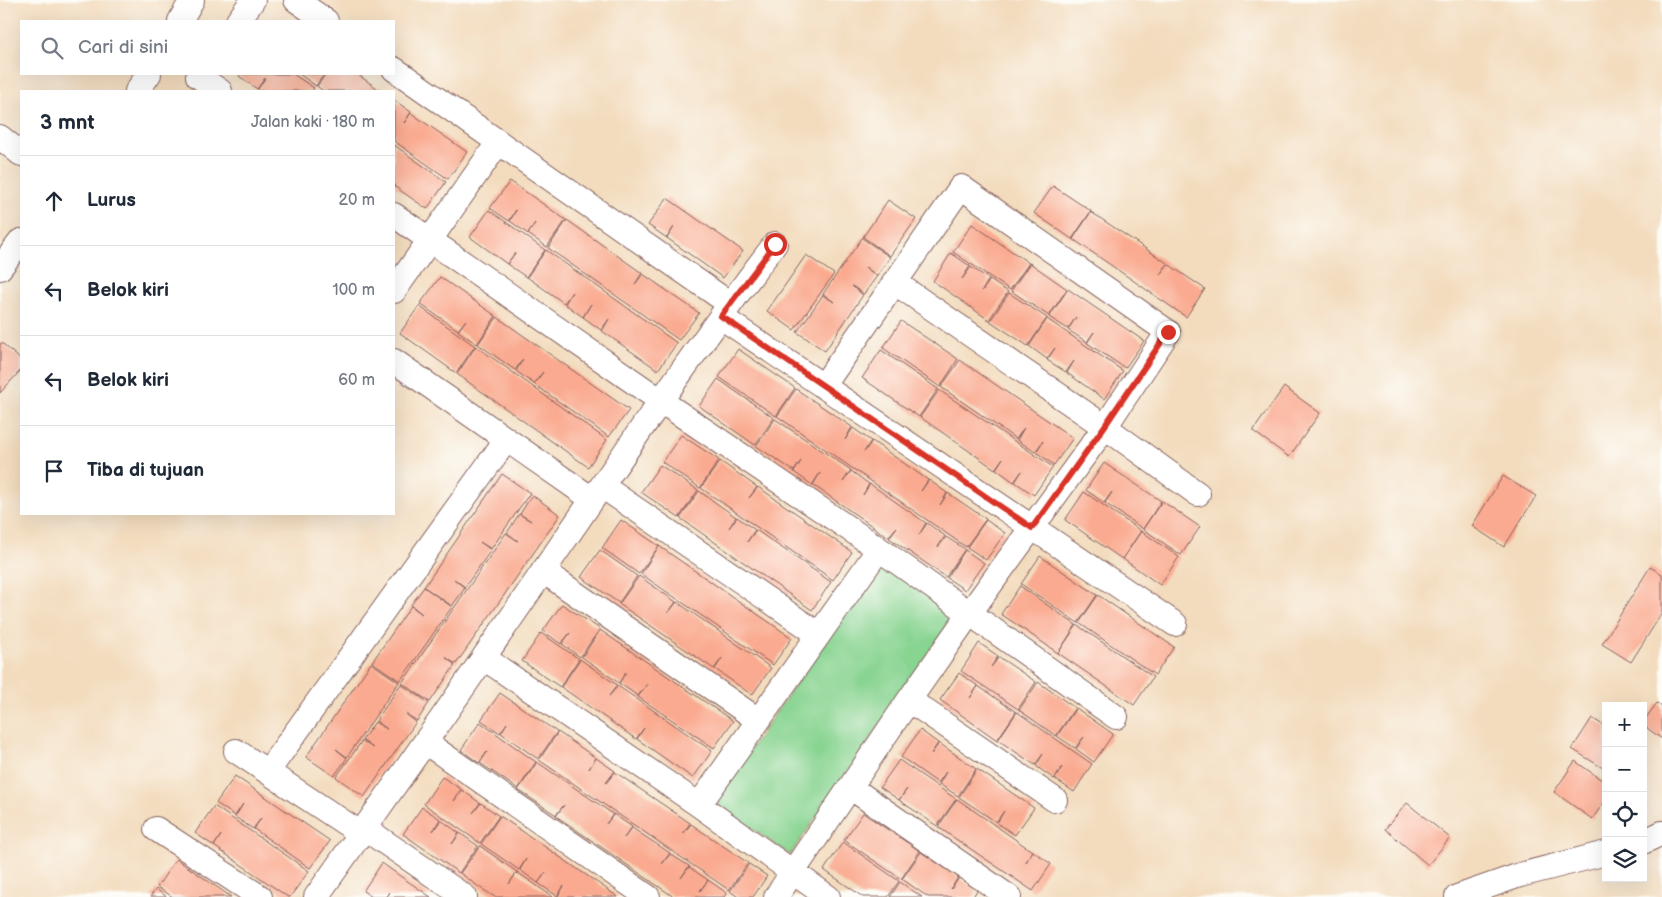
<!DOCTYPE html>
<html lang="id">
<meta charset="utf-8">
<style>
body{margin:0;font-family:"Balsamiq Sans",sans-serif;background:#f6f6f7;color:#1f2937}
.controls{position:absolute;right:15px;bottom:15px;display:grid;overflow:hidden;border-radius:0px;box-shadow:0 5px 20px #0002}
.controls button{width:45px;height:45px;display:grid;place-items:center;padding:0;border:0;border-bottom:1px solid #e0e1e3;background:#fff;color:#1f2937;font:25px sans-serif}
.stop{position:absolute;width:15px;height:15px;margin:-11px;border:4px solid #d93025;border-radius:50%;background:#fff}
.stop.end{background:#d93025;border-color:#fff;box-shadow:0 1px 5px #0008}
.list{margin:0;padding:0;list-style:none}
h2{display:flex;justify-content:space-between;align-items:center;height:65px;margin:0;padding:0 20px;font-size:21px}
h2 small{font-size:16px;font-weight:400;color:#747a83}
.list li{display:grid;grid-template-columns:32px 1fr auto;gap:15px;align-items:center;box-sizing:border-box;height:90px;padding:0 20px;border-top:1px solid #e0e1e3}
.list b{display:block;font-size:19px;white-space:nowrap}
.list em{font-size:16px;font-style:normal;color:#747a83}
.icon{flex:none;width:28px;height:28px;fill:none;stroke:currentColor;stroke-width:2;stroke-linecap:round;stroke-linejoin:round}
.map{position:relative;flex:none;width:1662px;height:897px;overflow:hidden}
.search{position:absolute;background:#fff;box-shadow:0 5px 20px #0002;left:20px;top:20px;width:375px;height:55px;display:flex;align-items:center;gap:12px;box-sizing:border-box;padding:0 18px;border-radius:0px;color:#747a83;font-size:19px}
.panel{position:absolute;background:#fff;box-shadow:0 5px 20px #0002;left:20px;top:90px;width:375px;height:425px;border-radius:0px}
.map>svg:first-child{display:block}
.green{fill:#88d491;stroke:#697a5e}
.building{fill:#faaa90}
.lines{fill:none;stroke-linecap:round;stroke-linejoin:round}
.street-casing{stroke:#85615e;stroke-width:26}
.street{stroke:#fff;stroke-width:24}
.route{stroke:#d93025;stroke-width:6}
</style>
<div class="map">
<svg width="1662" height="897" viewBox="0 0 1662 897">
<rect width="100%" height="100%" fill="#fdfcf7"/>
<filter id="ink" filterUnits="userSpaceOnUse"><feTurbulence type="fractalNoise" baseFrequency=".02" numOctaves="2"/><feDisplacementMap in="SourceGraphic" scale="10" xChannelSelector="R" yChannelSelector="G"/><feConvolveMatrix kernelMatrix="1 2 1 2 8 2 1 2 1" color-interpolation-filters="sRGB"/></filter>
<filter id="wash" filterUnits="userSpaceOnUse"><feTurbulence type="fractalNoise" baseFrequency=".0096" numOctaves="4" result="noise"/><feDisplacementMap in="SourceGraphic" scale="20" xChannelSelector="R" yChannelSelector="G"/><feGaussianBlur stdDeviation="1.12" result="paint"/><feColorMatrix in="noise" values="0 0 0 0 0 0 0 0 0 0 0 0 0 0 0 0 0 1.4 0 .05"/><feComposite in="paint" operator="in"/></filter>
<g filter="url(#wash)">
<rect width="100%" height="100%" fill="#f3dcbe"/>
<path class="green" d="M880,562L956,615L790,855L714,802Z"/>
<g id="blocks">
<path class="building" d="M240,74H293L314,88L312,91H260L258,89L265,78L257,89L239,76Z
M299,74H324L316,86Z
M326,74H357L381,91H323L317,86Z
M394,100L411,112L404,123L411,113L467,152L448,179L394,141Z
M394,145L446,182L427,209L394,186Z
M510,181L566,220L547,247L528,234L535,223L528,234L510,221L516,210L509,221L490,208Z
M1053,186L1091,211L1072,239L1034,213Z
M667,198L743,251L723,278L667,238L674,227L667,238L648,225Z
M888,200L916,219L890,256L863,237Z
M489,210L545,250L526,277L507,264L515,253L507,264L470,237Z
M1091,212L1167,263L1160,275L1168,264L1205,289L1186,317L1073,239Z
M567,220L642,273L635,284L643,274L699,313L679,340L548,248Z
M972,224L1029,263L1010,290L953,252Z
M862,238L890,257L877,276L865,267L877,276L864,294L852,286L863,295L825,351L797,332L823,295L834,302L823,294Z
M546,250L677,343L658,370L602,331L609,319L601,330L583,317L591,304L583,317L565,304L572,292L564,303L527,277Z
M951,253L970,266L962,279L971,267L989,279L982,291L990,280L1008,292L989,320L933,281Z
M806,255L834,274L794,330L767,311Z
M1030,263L1067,289L1049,316L1011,291Z
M440,277L496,316L477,344L458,331L466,320L458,330L420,304Z
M1068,289L1144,341L1125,368L1087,343L1094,332L1087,342L1068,330L1076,317L1068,329L1049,317Z
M1009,293L1047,318L1028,346L990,321Z
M419,306L475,346L456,373L400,333Z
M497,317L629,410L609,437L534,384L543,372L534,384L516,371L523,359L515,370L478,344Z
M1047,319L1123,371L1104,399L1067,373L1074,361L1066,372L1047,360L1055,348L1047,359L1029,346Z
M901,321L958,359L940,387L883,348Z
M2,343L21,360V370L0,393V344Z
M476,346L607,440L588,467L457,374Z
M738,349L795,388L776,416L719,377Z
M881,350L938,389L919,417L862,378Z
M960,360L1073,438L1054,465L1036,452L1043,441L1035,452L1017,440L1024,428L1016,439L941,387Z
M718,379L774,418L755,445L699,406Z
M1284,387L1320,413L1289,457L1253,431Z
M796,389L852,427L845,440L853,428L871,441L864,452L872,441L928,480L921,491L929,480L947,493L940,505L948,493L986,519L966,547L777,416Z
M939,390L1053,467L1034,495L1015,482L1022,471L1014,482L996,469L1003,458L995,469L920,417Z
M775,419L851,470L843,482L851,471L869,484L863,495L870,484L926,523L919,535L927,523L945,536L938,547L946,537L965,549L946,577L889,538L897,527L888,537L813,485L820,473L812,485L794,472L801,461L794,471L756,446Z
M681,435L719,460L700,488L662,462Z
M720,461L757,487L749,498L758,487L852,552L833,580L701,488Z
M1104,463L1161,501L1143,529L1105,503L1112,492L1104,503L1086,490Z
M660,465L698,490L679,518L641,492Z
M502,474L530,493L491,549L480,542L491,550L465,587L454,579L465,588L452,606L424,587Z
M1503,476L1536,496L1504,547L1472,526Z
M699,491L736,517L729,528L737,517L755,530L747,542L756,530L831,582L812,610L680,518Z
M1084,492L1141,531L1122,559L1065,520Z
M532,495L560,515L456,664L445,657L455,665L430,702L402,683L506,533L518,541L507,533L519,514L531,521L520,514Z
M1162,501L1200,527L1181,555L1143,529Z
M621,520L659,546L639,574L602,548Z
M986,520L1005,533L986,560L967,547Z
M1141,531L1179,557L1160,585L1123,559Z
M659,546L792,638L773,665L641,574Z
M600,550L637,576L619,603L581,577Z
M965,550L984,563L965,590L947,578Z
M1040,556L1097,595L1078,623L1021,584Z
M1650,567L1662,574V613L1631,662L1602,644Z
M639,576L676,602L668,613L677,602L771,668L752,695L715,669L722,658L714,669L619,604Z
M1020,586L1076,625L1058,653L1001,614Z
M424,587L452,607L400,681L372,662L411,606L422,614L411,605Z
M1098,595L1174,647L1155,675L1079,623Z
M562,604L600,629L580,657L562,644L570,633L561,644L543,631Z
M1077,625L1153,677L1134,705L1058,653Z
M600,630L733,721L714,748L638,697L647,684L638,696L619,683L626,672L619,683L582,657Z
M541,633L579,659L560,687L522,661Z
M979,643L998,656L991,667L999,657L1036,682L1018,709L961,671Z
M580,659L617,685L609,696L618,686L712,751L693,778L637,739L644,728L636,739L561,687Z
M371,663L399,682L347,757L336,749L347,758L334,776L306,757Z
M959,673L978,686L970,698L978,686L1016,712L997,740L940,700Z
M1038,682L1075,708L1056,736L1019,710Z
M401,684L429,703L417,721L406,714L416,722L364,797L336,777L362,741L373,748L362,740L375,722L387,729L376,721Z
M500,693L557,732L538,759L501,733L507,723L500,733L481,720Z
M1657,703L1662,707V739L1643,725V722Z
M1076,708L1113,734L1094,762L1076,749L1084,737L1075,748L1057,736Z
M1017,712L1092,764L1074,792L1055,779L1062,767L1054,779L1036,766L1043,754L1035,765L998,740Z
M1592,718L1606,727V770L1572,749Z
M480,722L536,762L518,789L480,763L487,752L479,763L461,750Z
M920,730L938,743L931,754L939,743L976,769L958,796L939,784L946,772L938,783L901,757Z
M558,732L596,758L589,769L596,758L615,771L606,783L615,772L690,823L683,834L691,824L748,863L729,890L539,760Z
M899,760L956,799L937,826L899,800L907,789L899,800L880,787Z
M1575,761L1606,783V800L1592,819L1554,792Z
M537,762L613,814L606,824L614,814L632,827L624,838L632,828L670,853L662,864L670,854L689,866L681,878L689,867L708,880L700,891L708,880L727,893L724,897H674L556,816L564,805L556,815L518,790Z
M977,769L1034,808L1015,835L997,823L1004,811L996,822L959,797Z
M235,776L330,841L310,868L254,829L261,818L253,829L235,817L243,804L235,816L216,803Z
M442,777L461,789L454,801L462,790L480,803L473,813L481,803L499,816L480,843L424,804Z
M957,799L1032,851L1026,862L1033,851L1051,864L1033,891L938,827Z
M1407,803L1450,838L1428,865L1385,829Z
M214,806L309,871L290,897H288L214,846L221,835L214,846L195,833Z
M422,807L440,819L433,831L441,820L459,833L452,844L460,833L478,846L459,873L403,834Z
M863,813L920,851L901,879L844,840Z
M500,816L595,881L618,897H559L558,896L564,886L557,896L538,883L546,872L538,883L520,870L526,859L519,870L481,844Z
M843,842L899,881L888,897H863L824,870Z
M480,846L517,872L509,884L517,872L553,897H495L479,887L460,873Z
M921,852L958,877L951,889L959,878L977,890L973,897H928L902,879Z
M176,859L214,885L231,897H173L157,887Z
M382,863L400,876L431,897H387L389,892L386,897H372L363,891Z
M749,864L767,876L753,897H738L730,891Z
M900,882L919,895L922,897H890Z
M156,889L167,897H150Z"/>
</g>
</g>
<g filter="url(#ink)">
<use href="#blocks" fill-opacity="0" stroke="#85615e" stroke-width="1"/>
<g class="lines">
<g class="street-casing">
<path id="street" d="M296,0L326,21
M180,21L192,0
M238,21L253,0
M394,69L730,304
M198,76L220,91
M137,91L149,74
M0,137L21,154
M394,215L661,401L879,549L1116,717
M0,268L21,241
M894,282L1105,427L1198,494
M394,291L498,143
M721,317L1175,624
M394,361L592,499
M602,486L818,634
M543,571L758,720
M484,658L699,805L828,897
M909,700L1055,800
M425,742L648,897
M236,751L360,833
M268,771L506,440
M850,787L1009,897
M699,805L879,549
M364,828L465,897
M156,829L260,897
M1643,842L1662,833
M316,897C372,817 429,738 484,657C580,519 673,378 775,244
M776,897L909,700L969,614L1105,427L1168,332L961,187L824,385
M1457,897L1520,875L1606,853"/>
</g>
<use href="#street" class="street"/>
</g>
</g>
<g class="lines" filter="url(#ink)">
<path class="route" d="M775,244L721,316L1032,528L1104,427L1168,332"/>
</g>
</svg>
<div class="controls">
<button>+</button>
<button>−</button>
<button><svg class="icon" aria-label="locate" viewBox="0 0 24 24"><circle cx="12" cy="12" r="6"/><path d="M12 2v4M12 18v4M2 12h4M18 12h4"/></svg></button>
<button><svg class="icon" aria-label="layers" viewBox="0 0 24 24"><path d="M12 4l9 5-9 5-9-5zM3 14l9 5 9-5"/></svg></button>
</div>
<div class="stop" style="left:775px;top:244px"></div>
<div class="stop end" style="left:1168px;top:332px"></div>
<div class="search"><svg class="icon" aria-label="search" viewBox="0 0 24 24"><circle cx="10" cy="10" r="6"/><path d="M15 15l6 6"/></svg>Cari di sini</div>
<section class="panel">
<h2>3 mnt<small>Jalan kaki · 180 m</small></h2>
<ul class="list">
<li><svg class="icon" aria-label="ahead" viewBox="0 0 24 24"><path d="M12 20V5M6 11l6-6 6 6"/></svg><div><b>Lurus</b></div><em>20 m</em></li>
<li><svg class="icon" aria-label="left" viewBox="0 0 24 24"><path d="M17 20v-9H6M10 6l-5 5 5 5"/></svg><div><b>Belok kiri</b></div><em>100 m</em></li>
<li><svg class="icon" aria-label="left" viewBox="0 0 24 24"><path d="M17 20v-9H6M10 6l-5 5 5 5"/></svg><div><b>Belok kiri</b></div><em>60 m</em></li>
<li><svg class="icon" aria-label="arrive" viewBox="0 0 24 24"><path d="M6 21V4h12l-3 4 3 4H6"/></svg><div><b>Tiba di tujuan</b></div></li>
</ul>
</section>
</div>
